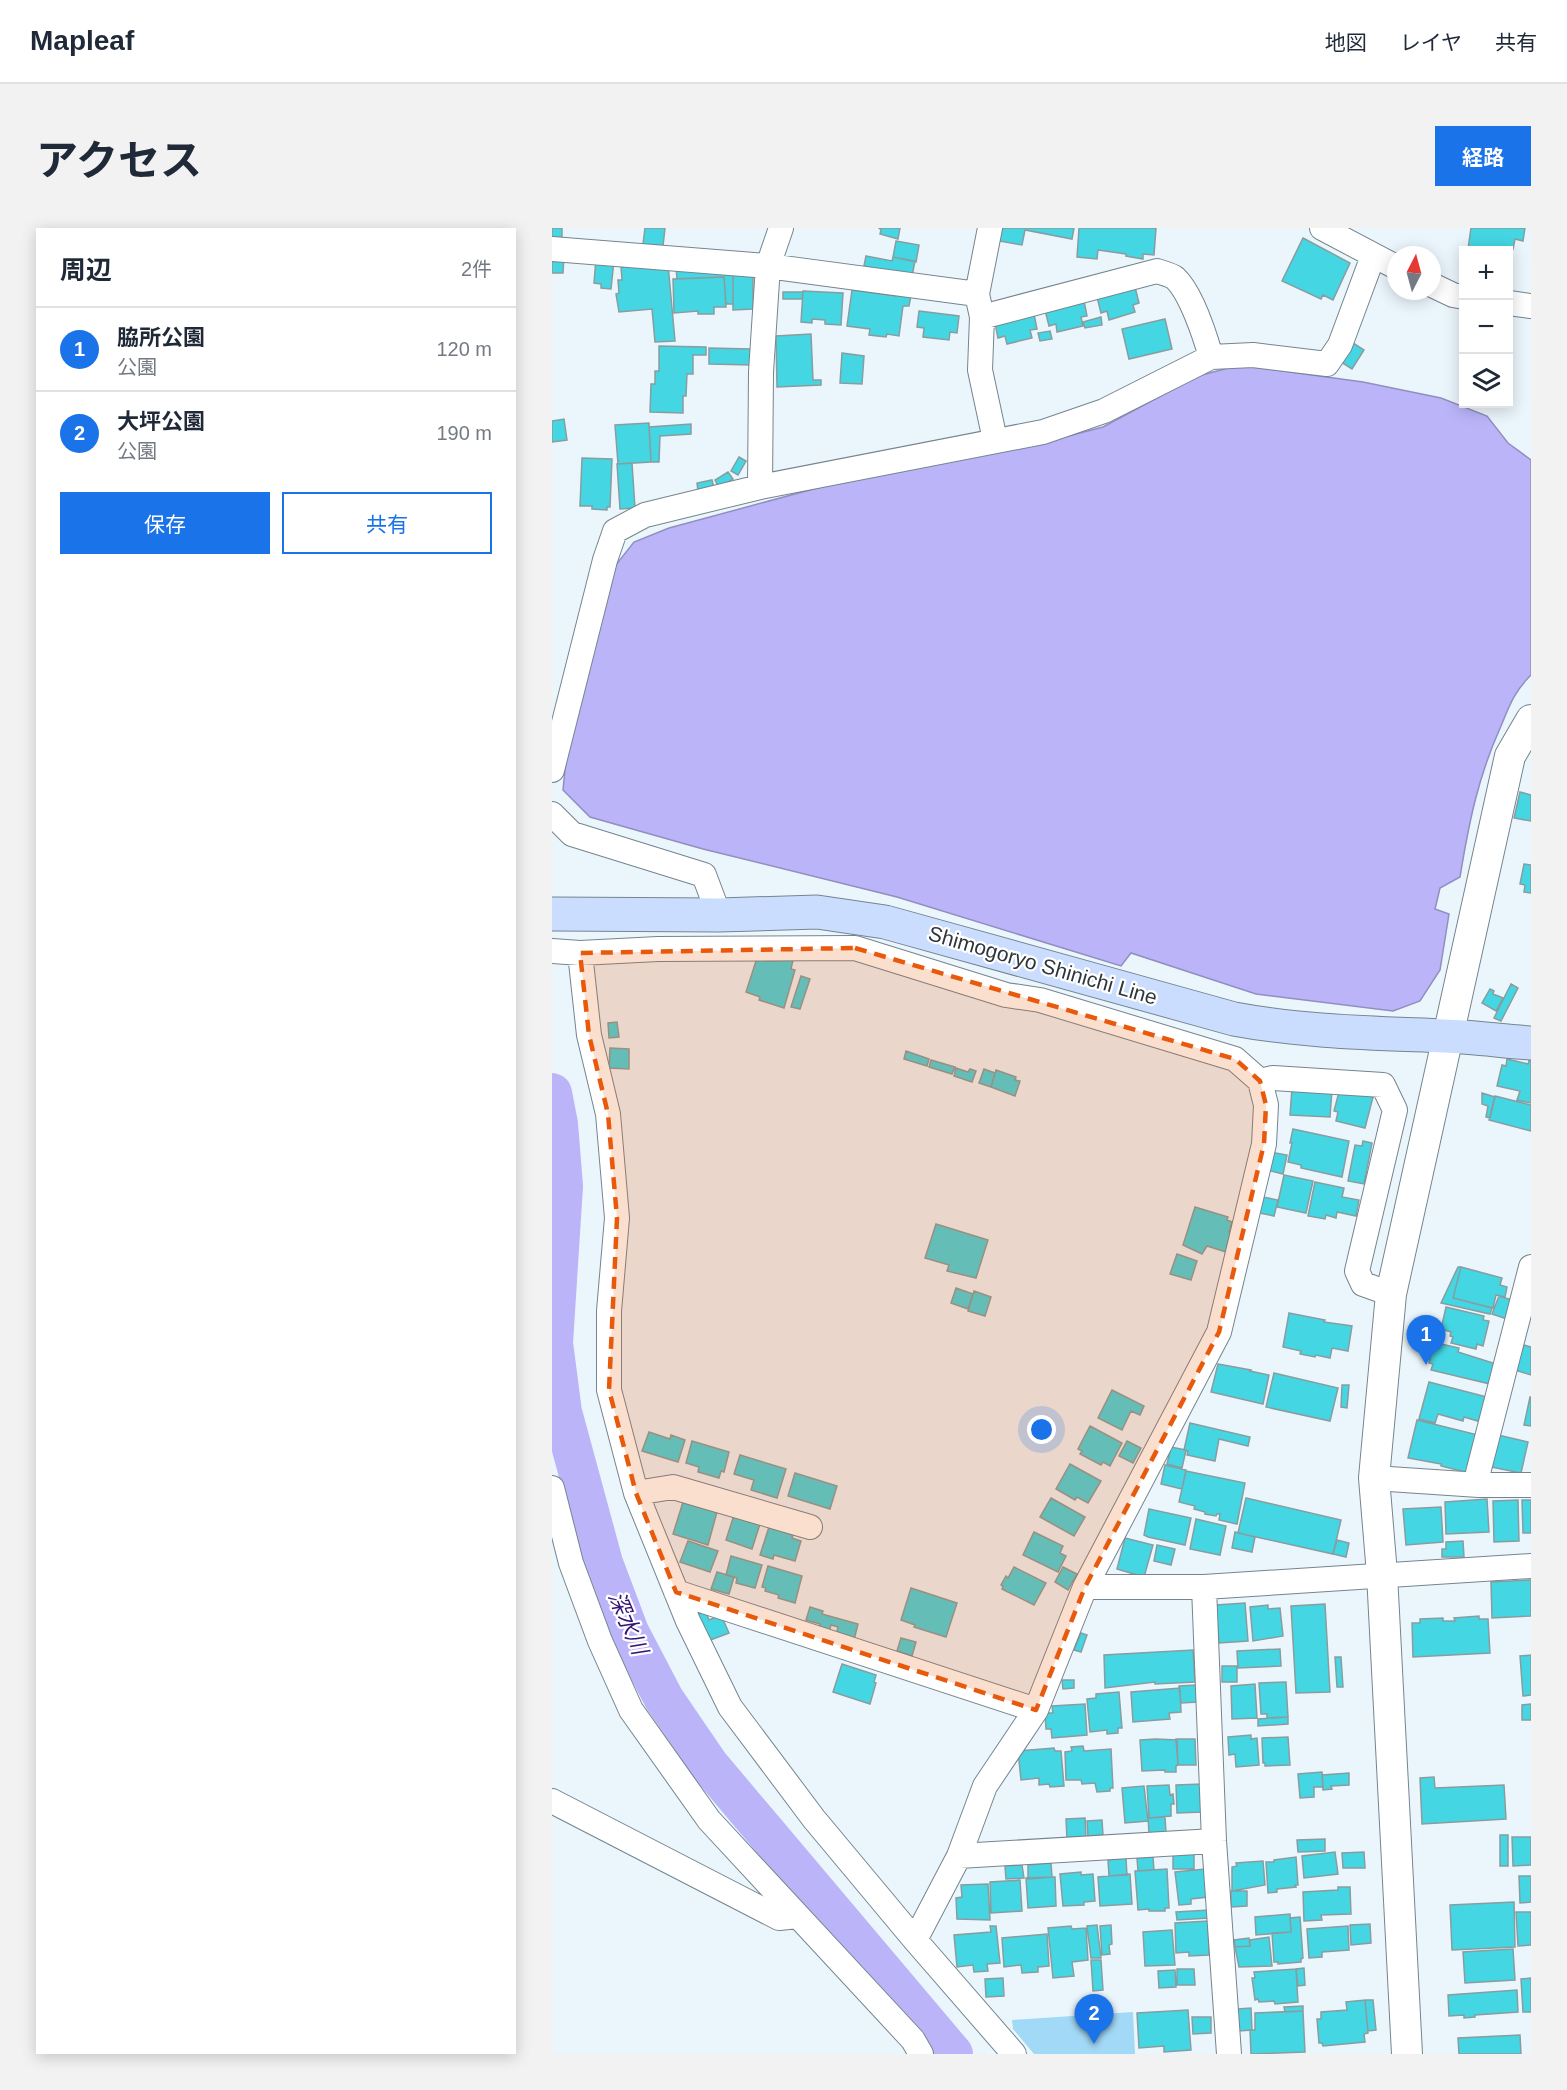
<!DOCTYPE html>
<html lang="ja">
<meta charset="utf-8">
<style>
body{margin:0;font-family:Arial,"Noto Sans JP",sans-serif;background:#f2f2f3;color:#1f2937}
.controls{position:absolute;right:18px;top:18px;display:grid;overflow:hidden;border-radius:0px;box-shadow:0 3px 15px #0003}
.controls button{width:54px;height:54px;display:grid;place-items:center;padding:0;border:0;border-bottom:2px solid #e0e1e3;background:#fff;color:#1f2937;font:30px sans-serif}
.compass{position:absolute;left:835px;top:18px;width:54px;height:54px;border-radius:50%;background:#fff;box-shadow:0 3px 15px #0003;rotate:6deg}
.you{position:absolute;left:490px;top:1202px;width:21px;height:21px;margin:-15px;border:4px solid #fff;border-radius:50%;background:#1a73e8;box-shadow:0 0 0 9px #1a73e833}
.badge{display:grid;place-items:center;width:39px;height:39px;border-radius:50%;background:#1a73e8;color:#fff;font-size:20px;font-weight:700}
.pin{position:absolute;translate:-50% -50px;filter:drop-shadow(0 2px 3px #0008)}
.pin::after{content:'';position:absolute;top:32px;width:21px;height:18px;background:inherit;clip-path:polygon(0 0,100% 0,50% 100%)}
.list{margin:0;padding:0;list-style:none}
h2{display:flex;justify-content:space-between;align-items:center;height:78px;margin:0;padding:0 24px;font-size:26px}
h2 small{font-size:20px;font-weight:400;color:#747a83}
.list li{display:grid;grid-template-columns:39px 1fr auto;gap:18px;align-items:center;box-sizing:border-box;height:84px;padding:0 24px;border-top:2px solid #e0e1e3}
.list b{display:block;font-size:22px;white-space:nowrap}
.list p{margin:0;font-size:20px;white-space:nowrap;color:#747a83}
.list em{font-size:20px;font-style:normal;color:#747a83}
.actions{display:flex;gap:12px;padding:18px 24px}
.actions a{flex:1;padding:14px 0;border:2px solid #1a73e8;border-radius:0px;text-align:center;font-size:21px;color:#1a73e8}
.actions .main{background:#1a73e8;color:#fff}
.icon{flex:none;width:33px;height:33px;fill:none;stroke:currentColor;stroke-width:2;stroke-linecap:round;stroke-linejoin:round}
.map{position:relative;flex:none;width:979px;height:1826px;overflow:hidden;border-radius:0px}
header{display:flex;align-items:center;gap:36px;box-sizing:border-box;height:84px;padding:0 30px;background:#fff;border-bottom:2px solid #e0e1e3}
header strong{font-size:28px}
nav{display:flex;gap:33px;margin-inline-start:auto;font-size:21px}
.intro{display:flex;align-items:center;justify-content:space-between;box-sizing:border-box;height:144px;padding:0 36px}
h1{margin:0;font-size:42px}
.button{padding:15px 27px;border-radius:0px;background:#1a73e8;color:#fff;font-size:21px;font-weight:700}
main{display:flex;gap:36px;padding:0 36px}
aside{flex:1;background:#fff;border-radius:0px;box-shadow:0 3px 15px #0003}
.map>svg:first-child{display:block}
.green{fill:#a2d9f6}
.water{fill:#bbb4f9;stroke:#918ec0;stroke-width:1.5}
.lines{fill:none;stroke-linecap:round;stroke-linejoin:round}
.river{stroke:#bbb4f9;stroke-width:40}
.building{fill:#44d6e3;stroke:#889d9f;stroke-width:1.5}
.minor-casing{stroke:#74858f;stroke-width:26}
.tertiary-casing{stroke:#74858f;stroke-width:32}
.secondary-casing{stroke:#74858f;stroke-width:35}
.minor{stroke:#fff;stroke-width:24}
.tertiary{stroke:#fff;stroke-width:30}
.secondary{stroke:#caddff;stroke-width:33}
.marked{fill:#e8590c;fill-opacity:0.2;stroke:#e8590c;stroke-width:4.5;stroke-dasharray:12 8;stroke-linejoin:round}
.labels{text-anchor:middle;dominant-baseline:central;stroke-width:4.5;stroke-linejoin:round;paint-order:stroke}
.street-label{font-size:21px;fill:#2f363a;stroke:#fff}
.water-label{font-size:22px;font-style:italic;fill:#341577;stroke:#fff}
</style>
<header>
<strong>Mapleaf</strong>
<nav><a>地図</a><a>レイヤ</a><a>共有</a></nav>
</header>
<div class="intro"><h1>アクセス</h1><a class="button">経路</a></div>
<main>
<aside>
<h2>周辺<small>2件</small></h2>
<ul class="list">
<li><span class="badge">1</span><div><b>脇所公園</b><p>公園</p></div><em>120 m</em></li>
<li><span class="badge">2</span><div><b>大坪公園</b><p>公園</p></div><em>190 m</em></li>
</ul>
<div class="actions"><a class="main">保存</a><a>共有</a></div>
</aside>
<div class="map">
<svg width="979" height="1826" viewBox="0 0 979 1826">
<rect width="100%" height="100%" fill="#ebf6fc"/>
<path class="green" d="M581,1784L583,1826H482L461,1801L460,1792Z"/>
<path class="water" d="M688,137L811,154L889,170L935,188L956,215L979,232V447C962,464 958,476 949,498C926,549 917,594 908,649L888,660L883,681L897,686L888,742L868,773L841,783L704,766L579,725L569,738L345,669L151,621L38,589L11,562L15,522L63,338L82,314L117,300L354,236L470,220L551,199L646,148Z"/>
<g class="lines">
<path class="river" d="M0,865L6,896L11,958L1,1115L10,1184L51,1335L77,1404L112,1471L157,1537L401,1826"/>
</g>
<path class="building" d="M0,0H10V14L0,12Z
M93,0H113L111,18L91,16Z
M327,0H348L346,11L328,6L329,2Z
M450,0H522L520,11L473,2L470,17L447,13Z
M527,0H604L602,27L591,26V31L574,28V26L546,22L545,31L525,29Z
M919,0H973L971,13L963,11L961,21L957,20V23L916,21Z
M751,10L798,35L781,72L771,67L769,71L730,53Z
M344,13L367,17L364,34L341,29Z
M0,28H12L11,45H0Z
M314,28L340,33L341,29L363,33L360,48L312,38Z
M44,30L62,32L59,61L49,60V56L42,55Z
M116,36L123,113L103,114L100,81L67,84L64,66L67,65L66,52H70L69,39Z
M124,39L181,46V76H174L172,49L125,51Z
M181,47H201V81L181,82Z
M172,49L174,79H162V86H146V83L122,85L121,51Z
M583,59L587,75L581,77L583,84L557,92L555,83L549,85L545,69Z
M300,62L344,68L345,66L359,68L357,78H351L347,108L335,106L334,109L317,107L318,101L295,98Z
M251,63L291,65L289,97L273,96V92L260,91V95L249,94Z
M231,64H251L250,71H231Z
M532,73L535,88L529,89L531,98L505,104L504,96L497,98L493,82Z
M367,83L407,88L405,105L398,104L397,112L371,109L372,100L365,99Z
M482,86L485,101L478,102L480,110L455,116L453,108L446,110L443,95Z
M549,89L550,97L533,100L531,94Z
M613,91L620,121L577,131L570,101Z
M498,103L500,111L488,113L486,105Z
M259,106L261,152H269V157L225,159L224,108Z
M801,115L812,122L800,141L789,134Z
M107,118L154,119V127H141V146H135L134,168H131V185L98,184L99,156H103V143H107Z
M157,120L199,121V137L157,136Z
M290,125L312,128L310,156L288,155Z
M12,191L15,212L0,214V193Z
M97,195L99,234L66,236L63,197Z
M139,196V206L108,208L107,234H99L97,199Z
M187,229L194,233L186,247L179,243Z
M30,230L60,231L58,279H55V282L40,281V278H28Z
M80,235L83,280L68,281L65,236Z
M176,244L181,251L167,260L163,252Z
M160,252L162,260L146,263L145,255Z
M968,564L979,567V593L962,590Z
M972,636L979,637V665L972,664L973,657L968,656Z
M205,730L215,733L241,732L239,741L243,742L232,780L207,772L208,769L194,764Z
M249,748L258,751L248,781L239,779Z
M959,756L966,760L949,793L942,790Z
M938,761L942,763L941,766L951,770L944,783L930,775Z
M65,794L67,809L57,810L56,795Z
M58,820L77,821V841L57,840Z
M354,823L377,831L375,838L352,831Z
M978,830L979,831V875L965,872L968,863L945,858L950,837L954,838L955,831L976,836Z
M379,832L403,839L400,846L377,839Z
M404,840L416,844L418,841L424,843L420,854L402,848Z
M432,841L443,845L439,859L427,855Z
M444,842L464,849L463,852L468,853L463,868L439,859Z
M740,860L780,862L778,889L738,887Z
M792,862L821,869L813,900L784,893L786,884L782,883L787,864Z
M930,865L943,869L938,890L934,889L936,878L930,876Z
M943,868L979,877V903L937,892Z
M741,901L797,913L790,949L749,940V937L736,934L740,915H738Z
M811,913L820,915L812,956L796,953L803,917L810,918Z
M718,924L735,927L731,946L715,942Z
M732,947L761,953L754,985L725,979Z
M763,954L792,960L790,969L807,972L804,988L785,984L784,990L774,987L773,991L756,988Z
M711,969L726,972L722,988L707,985Z
M643,979L676,989L675,992L680,994L677,1004L680,1005L674,1024L655,1018L650,1026L631,1017Z
M384,996L436,1012L424,1050L395,1043L397,1037L373,1030Z
M625,1026L645,1033L639,1052L618,1046Z
M906,1039H909L901,1070L940,1080L938,1086L889,1075Z
M909,1039L950,1050L948,1057L955,1059L953,1069L944,1067L941,1080L901,1070Z
M404,1060L421,1066L416,1081L399,1075Z
M422,1063L439,1069L433,1088L416,1083Z
M947,1068L960,1072L955,1091L940,1086Z
M894,1079L932,1088L931,1092L937,1093L931,1118L925,1116L924,1121L899,1115L901,1109L898,1108L899,1104L889,1101Z
M737,1085L773,1092L772,1094L800,1098L796,1123L780,1120L778,1130L764,1127L763,1129L748,1126L749,1123L731,1119Z
M885,1115L907,1120L906,1124L944,1136L938,1156L879,1142L881,1136L877,1135L881,1119H884Z
M972,1117L979,1119V1147L963,1142Z
M666,1136L699,1142L698,1143L717,1147L711,1176L659,1164Z
M722,1145L786,1160L778,1193L714,1179Z
M877,1154L935,1169L929,1194L912,1189L911,1193L886,1186L883,1195L867,1191Z
M790,1157H797L795,1180L789,1179Z
M560,1162L592,1178L588,1187L579,1183L570,1202L546,1190Z
M978,1169H979V1198L972,1197Z
M865,1192L926,1207L917,1245L889,1238V1236L856,1230Z
M638,1195L698,1209L696,1218L667,1211L663,1233L635,1227L636,1223L632,1222Z
M538,1198L570,1215L558,1238L551,1234L549,1237L528,1226L530,1223L526,1221Z
M97,1204L118,1211L119,1207L133,1212L126,1234L90,1223Z
M946,1207L976,1214L969,1245L939,1239Z
M140,1213L177,1224L172,1244L169,1243L167,1250L146,1244L147,1239L134,1235Z
M575,1213L589,1220L581,1235L567,1228Z
M619,1219L634,1222L630,1240L615,1236Z
M188,1227L234,1241L225,1270L199,1262L202,1252L182,1246Z
M518,1236L549,1253L536,1275L525,1269L523,1272L504,1261Z
M613,1237L634,1242L630,1261L609,1256Z
M634,1243L693,1255L685,1296L667,1292L668,1286H665L664,1288L653,1286V1284L642,1281L643,1278L627,1274Z
M243,1245L285,1258L278,1281L236,1268Z
M499,1270L533,1289L522,1308L488,1289Z
M694,1270L789,1292L781,1326L686,1305Z
M935,1271L937,1304L894,1306L893,1274Z
M966,1272L967,1313L942,1314L941,1273Z
M970,1272H979V1305H971Z
M131,1274L165,1284L156,1317L121,1306Z
M889,1279L891,1314L854,1317L851,1281Z
M597,1281L639,1290L633,1317L596,1309L592,1307Z
M182,1287L208,1296L200,1321L174,1312Z
M644,1291L674,1298L668,1327L638,1321Z
M217,1299L241,1307L240,1310L249,1313L243,1333L222,1327L221,1331L208,1327Z
M482,1304L511,1318L508,1325L514,1328L506,1344L471,1327Z
M683,1304L703,1309L700,1324L680,1320Z
M573,1310L601,1317L592,1349L565,1341Z
M785,1312L797,1315L794,1329L781,1326Z
M136,1313L166,1323L158,1344L128,1334Z
M911,1313L912,1329H890V1321H894V1314Z
M605,1317L623,1321L619,1337L602,1333Z
M179,1328L210,1337L203,1360L184,1355L185,1350L174,1347Z
M216,1338L250,1348L243,1375L226,1370L227,1367L213,1363L214,1360L210,1359Z
M462,1339L494,1355L482,1377L450,1361L451,1358L449,1357L454,1348L456,1350Z
M511,1339L525,1346L516,1362L503,1354Z
M165,1344L182,1349L177,1366L159,1361Z
M979,1352V1388L940,1390L939,1354Z
M359,1360L405,1375L394,1409L362,1399L363,1397L349,1392Z
M693,1375L696,1413L667,1415L664,1377Z
M773,1376L778,1464L744,1465L739,1378Z
M716,1377V1381L728,1380L731,1408L701,1413L698,1379Z
M258,1379L271,1383L270,1386L306,1396L302,1412L284,1407L286,1399L279,1397L277,1404L266,1401L268,1396L254,1392Z
M153,1381L157,1392L169,1387L177,1405L153,1414L142,1386Z
M927,1388V1391H936L938,1425L861,1429L860,1395H868V1391L891,1390V1393H903L902,1390Z
M529,1405L535,1407L529,1424L522,1422Z
M349,1410L364,1414L360,1428L345,1423Z
M728,1421L729,1438L686,1440L685,1423Z
M641,1422L643,1454L603,1456V1454L553,1460L552,1427Z
M979,1427V1467L971,1468L968,1428Z
M783,1429H789L791,1459H785Z
M290,1436L324,1447L322,1454L324,1455L318,1476L281,1464Z
M670,1438H685V1454H670Z
M510,1452H522V1460L511,1461Z
M734,1454L736,1489L715,1490V1486H709L707,1455Z
M703,1456L705,1490L680,1491L679,1458Z
M644,1457L646,1474L629,1475L627,1458Z
M628,1460L629,1484L617,1485L618,1491L581,1494L579,1464Z
M567,1464L570,1500H566V1505L555,1506V1502L538,1504L535,1471L544,1470V1466Z
M533,1476L535,1507L500,1510L499,1501H494L493,1485H501L500,1478Z
M979,1476V1492H970V1477Z
M736,1489V1496L706,1498V1491Z
M699,1507V1511L705,1510L707,1537L684,1539L683,1526L677,1527L676,1509Z
M736,1509L738,1537L713,1538V1535H711L710,1510Z
M604,1511L625,1512L626,1537L624,1538V1544H613V1542L590,1543L588,1512Z
M624,1511H643L644,1537H626Z
M531,1518L532,1523L559,1521L561,1560H558V1563L545,1564L543,1555L530,1556L529,1552H514L513,1524L520,1523L519,1519Z
M502,1520L503,1523H509L512,1558L498,1559L497,1556L487,1557V1550L469,1552L466,1523Z
M770,1544L771,1559H762V1569L748,1570L746,1546Z
M797,1545V1557L779,1558L780,1561L771,1562L770,1547Z
M882,1549L883,1560L952,1557L954,1591L870,1596L868,1550Z
M650,1556L651,1584L625,1585L624,1557Z
M617,1557L618,1567L621,1566L622,1576H619V1588L597,1590L595,1558Z
M592,1558L596,1593L573,1595L570,1560Z
M613,1589L614,1605H597L596,1590Z
M533,1590L534,1609L515,1611L514,1591Z
M550,1592L551,1607L536,1608L535,1593Z
M948,1607H956V1638H948Z
M960,1609H979V1637L961,1638Z
M773,1611V1623L746,1624L745,1612Z
M783,1624L786,1646L752,1650L750,1628Z
M812,1624L813,1640H791L790,1625Z
M642,1626V1641H621V1627Z
M601,1629L602,1642L586,1643L585,1630Z
M744,1629L746,1657H743L744,1659L725,1661V1664L716,1665L714,1634H722V1632Z
M574,1630L575,1647L557,1648L556,1632Z
M711,1633L713,1657L680,1663V1639L685,1638L684,1635Z
M499,1635L500,1649L476,1651V1637Z
M470,1637L472,1650L454,1651L453,1638Z
M615,1641L617,1680H613V1683H597V1681L586,1682L583,1643Z
M653,1641L656,1669L639,1671V1676L627,1677L623,1644Z
M529,1644V1647L541,1646L543,1673L532,1674V1677L511,1678L508,1646Z
M578,1646L580,1676L548,1678L546,1649Z
M967,1648H979V1674L968,1675Z
M500,1649H503L504,1678L476,1680L474,1650Z
M468,1652L470,1683L439,1685L438,1654Z
M436,1656L438,1692L405,1691L404,1670L410,1669L409,1657Z
M786,1659H798L799,1686L769,1687L770,1692L752,1693L751,1664L786,1662Z
M679,1663H695V1678L679,1679Z
M962,1674L963,1719L900,1722L898,1677Z
M657,1682V1690L625,1692L624,1684Z
M964,1684H979V1717L966,1718Z
M738,1686L739,1704L704,1707L703,1689Z
M748,1689L751,1730L749,1731V1734L726,1736V1734H722L720,1705L739,1704L738,1690Z
M656,1693L657,1727L637,1728V1724L624,1725L623,1695Z
M818,1696L819,1715L799,1717L798,1697Z
M545,1697L549,1730H539L535,1698Z
M559,1697L560,1716L557,1717L558,1726L550,1727L548,1698Z
M438,1698H444L448,1735L435,1736L436,1743L422,1744L421,1737L405,1739L402,1707L439,1704Z
M519,1698L520,1701L534,1700L536,1732L520,1734L522,1748L501,1750L496,1700Z
M796,1698L797,1722L770,1724V1729L757,1730L755,1701Z
M620,1702L623,1737L593,1738L591,1704Z
M495,1706L497,1738L486,1739V1744L470,1745L469,1737L452,1739L450,1710Z
M717,1709L720,1738L687,1739L683,1719L698,1718V1712Z
M697,1710L698,1718L683,1719L682,1712Z
M961,1721L963,1752L913,1755L911,1724Z
M539,1732H549L551,1762L541,1763Z
M752,1740L753,1757L746,1758L744,1741Z
M625,1741H642L643,1757H625Z
M744,1741L746,1774L723,1776L722,1773L707,1774L706,1771L703,1772L700,1750H703L702,1744Z
M623,1742L624,1759L607,1760L606,1743Z
M451,1750L452,1768L434,1769L433,1751Z
M979,1750V1784H971L969,1751Z
M965,1762L966,1784L923,1787V1789L912,1790V1787L897,1788L896,1767Z
M813,1772H821L824,1802L816,1803Z
M813,1772L816,1805L812,1806L813,1814L771,1818L770,1815H767L765,1791H769V1784L795,1782L794,1774Z
M751,1778V1783L733,1784L732,1779Z
M699,1780L700,1802L687,1803L686,1781Z
M636,1782L639,1822L612,1824V1818L587,1820L585,1785Z
M751,1783L753,1824L699,1826L698,1802H703V1785Z
M640,1789H659V1805L641,1806Z
M968,1807L969,1826H907L906,1810Z"/>
<g class="lines">
<g class="minor-casing">
<path id="minor" d="M770,0L844,39
M0,21L216,38L425,66L430,89L428,142L443,212
M880,57L901,67L912,69
M425,66L438,0
M957,75L979,78
M430,89L605,43C611,45 619,47 623,50C639,65 653,108 659,129
M208,259L209,144L216,38L229,0
M0,542L53,332L63,303L93,287L208,259L491,204L552,183L659,129L701,127L775,136L788,117L821,28
M0,586L20,606L152,647L167,687
M0,723L28,725L106,721L303,720L454,767L488,772L683,831L708,853L714,877L712,916L667,1104L533,1359
M28,725L37,807L56,886L65,990L57,1083V1162L84,1265L136,1393L178,1479L262,1591L363,1712L462,1826
M708,853L721,850L831,857L843,882L805,1043L811,1056L839,1066
M822,1250L927,1257H979
M927,1257L926,1245L979,1039
M0,1260L19,1335L48,1413L79,1482L157,1592L361,1812L369,1826
M84,1265L121,1259L258,1299
M652,1359L662,1613L677,1826
M124,1364L484,1482
M0,1573L227,1690L246,1688
M407,1628L662,1613
M363,1712L407,1628L433,1558L484,1482L533,1359H652L979,1338"/>
</g>
<g class="tertiary-casing">
<path id="tertiary" d="M855,1826L830,1346L822,1250L839,1066L958,528L979,492"/>
</g>
<g class="secondary-casing">
<path id="secondary" d="M0,686L167,687L265,684L333,694L682,791C752,804 821,805 892,808C921,809 950,813 979,815"/>
</g>
<use href="#minor" class="minor"/>
<use href="#tertiary" class="tertiary"/>
<use href="#secondary" class="secondary"/>
</g>
<path class="marked" d="M303,720L683,831L708,853L714,877L712,916L667,1104L533,1359L484,1482L124,1364L84,1265L57,1162L65,990L56,886L37,807L28,725Z"/>
<g class="labels">
<g class="street-label">
<text transform="translate(491 737) rotate(16)">Shimogoryo Shinichi Line</text>
</g>
<g class="water-label">
<text transform="translate(76 1395) rotate(67)">深水川</text>
</g>
</g>
</svg>
<div class="controls">
<button>+</button>
<button>−</button>
<button><svg class="icon" aria-label="layers" viewBox="0 0 24 24"><path d="M12 4l9 5-9 5-9-5zM3 14l9 5 9-5"/></svg></button>
</div>
<svg class="compass" viewBox="-18 -18 36 36"><path d="M0-13l5 13h-10z" fill="#e53935"/><path d="M0 13l5-13h-10z" fill="#747a83"/></svg>
<div class="you"></div>
<div class="pin badge" style="left:874px;top:1137px">1</div>
<div class="pin badge" style="left:542px;top:1816px">2</div>
</div>
</main>
